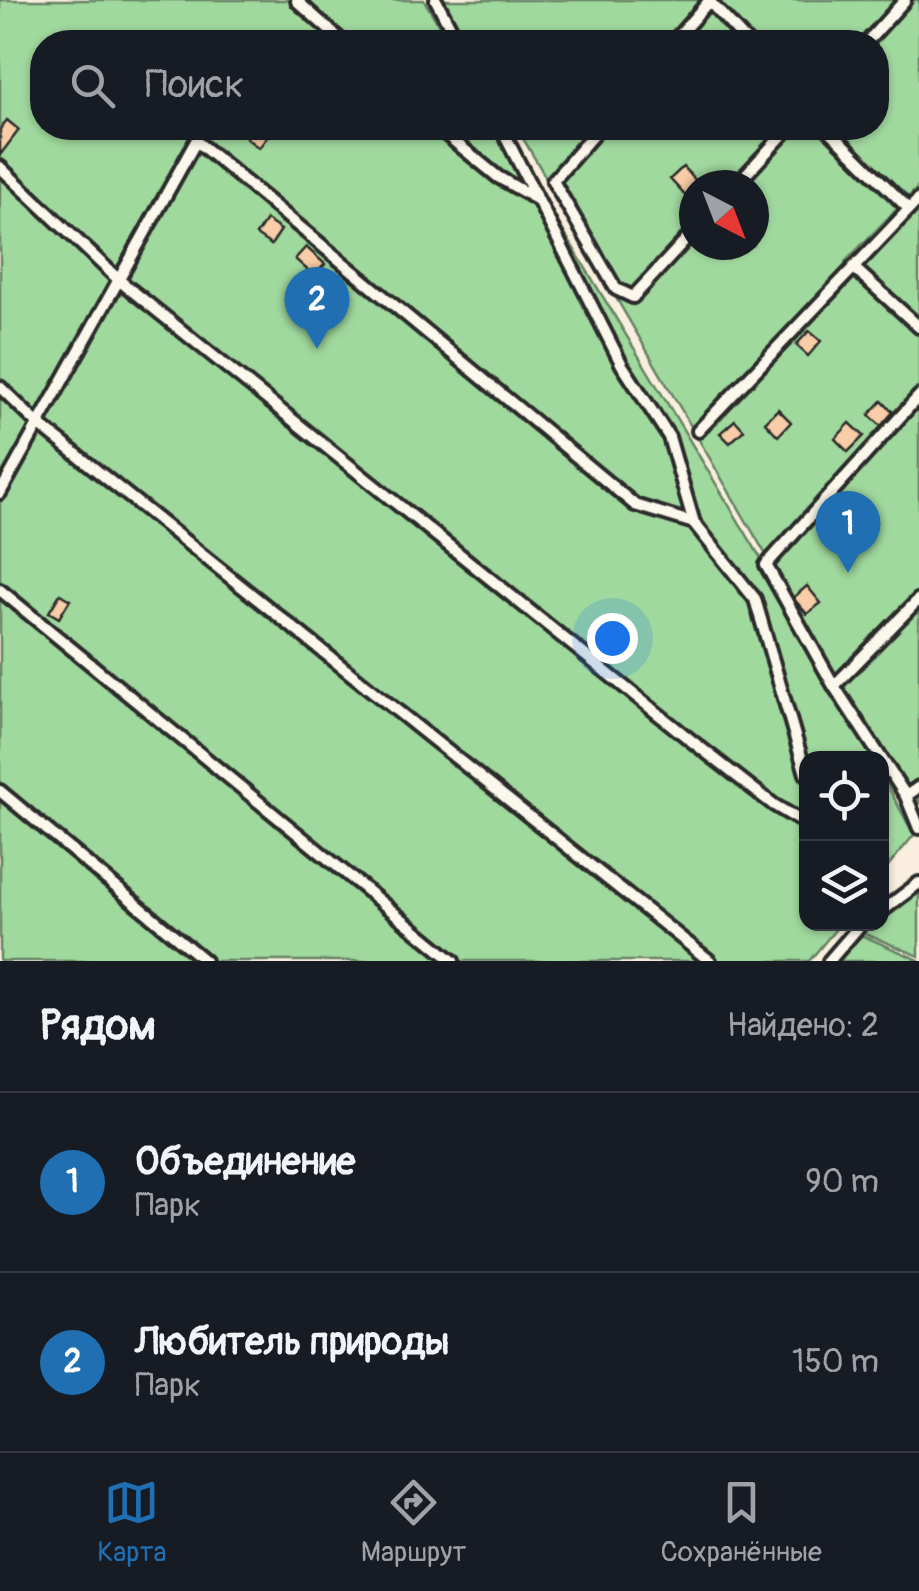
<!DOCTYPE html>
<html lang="ru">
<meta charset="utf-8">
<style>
body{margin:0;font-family:Pangolin,sans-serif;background:#242831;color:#f1f3f6}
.controls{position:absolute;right:30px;bottom:30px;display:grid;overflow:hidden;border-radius:20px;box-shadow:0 2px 8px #0004}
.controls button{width:90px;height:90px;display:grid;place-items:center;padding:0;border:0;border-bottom:2px solid #363941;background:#171b24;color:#f1f3f6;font:50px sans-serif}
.compass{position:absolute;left:679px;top:170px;width:90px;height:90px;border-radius:50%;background:#171b24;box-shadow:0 2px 8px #0004;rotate:138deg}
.you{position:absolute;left:612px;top:638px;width:35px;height:35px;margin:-25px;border:8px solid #fff;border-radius:50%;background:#1a73e8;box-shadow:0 0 0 15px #1a73e833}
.badge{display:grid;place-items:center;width:65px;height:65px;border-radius:50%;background:#1f6fb2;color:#fff;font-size:32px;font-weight:700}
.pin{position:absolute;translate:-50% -82px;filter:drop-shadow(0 2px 5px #0008)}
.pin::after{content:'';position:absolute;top:52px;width:35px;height:30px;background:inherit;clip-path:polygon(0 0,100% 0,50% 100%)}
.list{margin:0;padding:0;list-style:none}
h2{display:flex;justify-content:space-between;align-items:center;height:130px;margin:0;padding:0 40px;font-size:42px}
h2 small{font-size:32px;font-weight:400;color:#9ea1a6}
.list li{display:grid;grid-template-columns:65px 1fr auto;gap:30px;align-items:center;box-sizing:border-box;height:180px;padding:0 40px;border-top:2px solid #363941}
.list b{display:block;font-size:38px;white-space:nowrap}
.list p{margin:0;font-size:32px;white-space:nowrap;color:#9ea1a6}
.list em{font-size:32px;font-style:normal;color:#9ea1a6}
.icon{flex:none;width:55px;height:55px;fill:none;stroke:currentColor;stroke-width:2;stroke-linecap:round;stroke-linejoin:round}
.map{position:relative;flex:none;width:919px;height:961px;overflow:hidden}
.search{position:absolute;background:#171b24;box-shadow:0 2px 8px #0004;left:30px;right:30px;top:30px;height:110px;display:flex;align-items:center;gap:25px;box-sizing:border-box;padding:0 35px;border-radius:40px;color:#9ea1a6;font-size:38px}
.sheet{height:490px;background:#171b24}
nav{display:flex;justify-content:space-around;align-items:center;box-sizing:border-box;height:140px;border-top:2px solid #363941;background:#171b24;font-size:28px;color:#9ea1a6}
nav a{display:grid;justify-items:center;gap:5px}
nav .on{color:#1f6fb2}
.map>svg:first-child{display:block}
.green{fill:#a0d99e;stroke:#668264;stroke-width:2.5;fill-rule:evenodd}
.building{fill:#f8cda7;stroke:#2b2b2b;stroke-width:2.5}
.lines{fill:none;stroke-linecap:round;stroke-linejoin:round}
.lane-casing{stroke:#2b2b2b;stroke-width:18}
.lane{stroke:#fbf7ec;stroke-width:10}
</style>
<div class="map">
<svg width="919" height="961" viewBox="0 0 919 961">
<rect width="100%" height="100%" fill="#faefde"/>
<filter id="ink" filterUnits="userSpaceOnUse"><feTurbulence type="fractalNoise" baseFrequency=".01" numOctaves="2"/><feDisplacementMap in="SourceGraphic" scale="20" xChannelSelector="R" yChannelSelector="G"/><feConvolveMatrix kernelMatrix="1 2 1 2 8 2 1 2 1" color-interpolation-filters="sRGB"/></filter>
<g filter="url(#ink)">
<path class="green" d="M0,0H424L449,42H42V128H501L768,570L872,758H806V924H840L809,961H0Z
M443,0H919V186L845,262L919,329V817L517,128H876V42H467ZM694,185H754V245H694Z
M919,206V320L859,268Z
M882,776L914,835L882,873Z
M919,880V956L849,927L882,924V905Z
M847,929L919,960V961H823Z"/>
<path class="building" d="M7,120L19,130L0,155V129Z
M254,128L273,129L259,148L246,138Z
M683,167L700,185H694L691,202L670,179Z
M266,220L281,230L271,245L256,235Z
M306,247L325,264L314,276L295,259Z
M809,331L821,341L808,356L796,345Z
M882,401L893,412L881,426L869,415Z
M778,409L791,422L778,436L765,422Z
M735,420L744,430L730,443L720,433Z
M850,423L864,436L848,452L835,439Z
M807,586L821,603L807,614L793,598Z
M60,594L70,600L59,618L49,612Z"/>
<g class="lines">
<g class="lane-casing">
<path id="lane" d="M436,0L458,42
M708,0L747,42
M297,1L343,42
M673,42L710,0
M867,42L905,0
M438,128L498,177L538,200L622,365L669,437L694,523L755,599L806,774
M501,128L537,198
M599,128L553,181L616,289L633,297L694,231
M827,128L909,209
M0,167L120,281L693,742L774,805L806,824
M736,185L789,128
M853,267L919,327
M0,387L36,422L710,961
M698,431L919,199
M0,493L196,141L635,505L694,523
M0,590L453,961
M919,599L834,686L906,796L919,828
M834,686L766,565L919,396
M0,791L205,961
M906,796L919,787
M882,911L919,883
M829,961L861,924"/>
</g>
<use href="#lane" class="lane"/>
</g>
</g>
</svg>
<div class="controls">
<button><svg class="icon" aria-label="locate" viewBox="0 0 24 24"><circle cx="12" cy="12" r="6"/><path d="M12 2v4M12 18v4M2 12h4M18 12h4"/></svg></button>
<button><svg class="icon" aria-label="layers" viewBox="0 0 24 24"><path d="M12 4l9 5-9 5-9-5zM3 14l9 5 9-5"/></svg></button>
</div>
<svg class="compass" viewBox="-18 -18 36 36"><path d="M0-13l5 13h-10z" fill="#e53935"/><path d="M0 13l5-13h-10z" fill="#9ea1a6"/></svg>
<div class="you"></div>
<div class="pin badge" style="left:848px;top:573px">1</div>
<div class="pin badge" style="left:317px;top:349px">2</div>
<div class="search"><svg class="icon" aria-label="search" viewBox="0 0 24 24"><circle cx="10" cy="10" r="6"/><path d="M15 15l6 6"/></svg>Поиск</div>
</div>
<section class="sheet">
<h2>Рядом<small>Найдено: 2</small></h2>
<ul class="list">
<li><span class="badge">1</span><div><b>Объединение</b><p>Парк</p></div><em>90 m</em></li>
<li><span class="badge">2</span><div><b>Любитель природы</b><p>Парк</p></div><em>150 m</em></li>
</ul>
</section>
<nav>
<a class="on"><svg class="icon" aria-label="map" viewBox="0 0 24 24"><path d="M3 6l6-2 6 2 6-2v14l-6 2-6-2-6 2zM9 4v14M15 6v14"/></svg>Карта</a>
<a><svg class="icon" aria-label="directions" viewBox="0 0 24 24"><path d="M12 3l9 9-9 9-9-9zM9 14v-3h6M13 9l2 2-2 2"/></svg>Маршрут</a>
<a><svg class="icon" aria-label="saved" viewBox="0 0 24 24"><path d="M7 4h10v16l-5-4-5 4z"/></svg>Сохранённые</a>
</nav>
